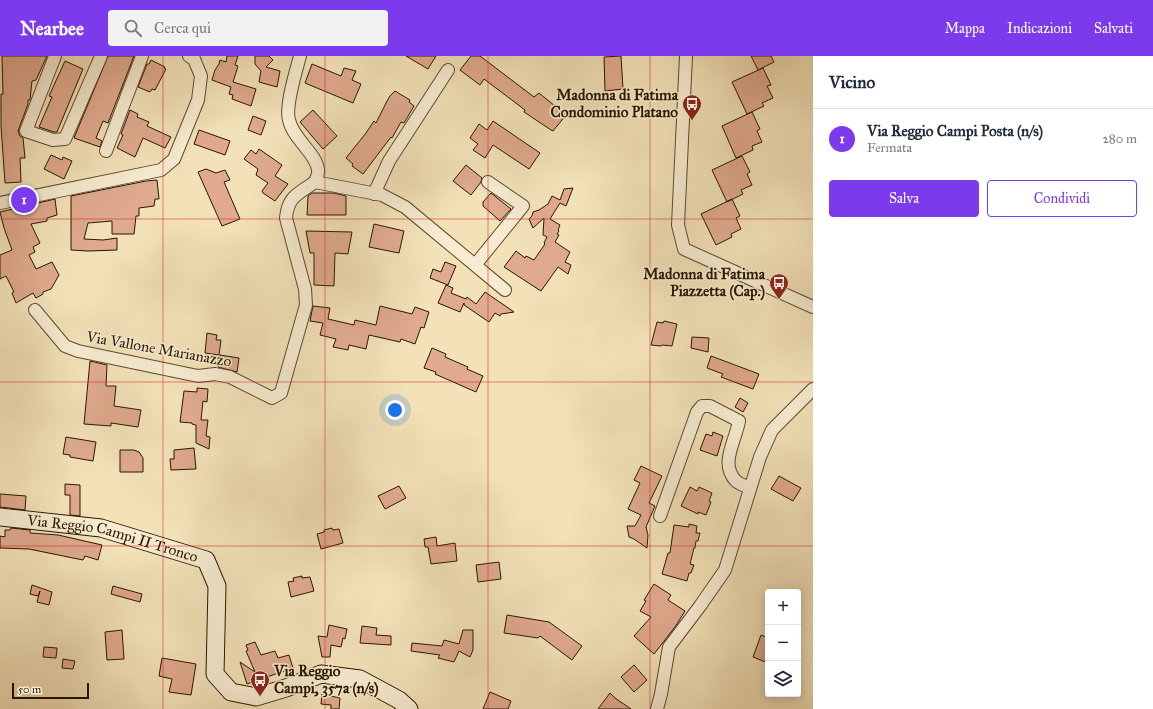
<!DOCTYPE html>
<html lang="it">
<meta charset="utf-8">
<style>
body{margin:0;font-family:"IM FELL Great Primer",serif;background:#f2f2f3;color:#1f2937}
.controls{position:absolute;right:12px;bottom:12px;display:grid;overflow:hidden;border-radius:4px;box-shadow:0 2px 10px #0003}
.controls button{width:36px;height:36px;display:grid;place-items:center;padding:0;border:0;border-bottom:1px solid #e0e1e3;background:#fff;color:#1f2937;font:20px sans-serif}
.scale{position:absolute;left:12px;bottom:10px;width:77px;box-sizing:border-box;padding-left:4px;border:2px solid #291601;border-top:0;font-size:11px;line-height:14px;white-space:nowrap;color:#291601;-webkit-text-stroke:3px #f7ecd1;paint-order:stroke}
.you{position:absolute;left:395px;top:354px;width:14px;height:14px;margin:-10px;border:3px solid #fff;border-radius:50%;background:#1a73e8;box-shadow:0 0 0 6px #1a73e833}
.badge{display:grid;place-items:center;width:26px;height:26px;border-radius:50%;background:#7c3aed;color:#fff;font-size:13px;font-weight:700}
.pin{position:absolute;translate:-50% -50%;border:2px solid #fff;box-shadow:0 1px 4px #0006}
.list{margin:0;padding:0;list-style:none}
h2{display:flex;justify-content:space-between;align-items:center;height:52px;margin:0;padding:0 16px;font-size:17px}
h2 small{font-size:13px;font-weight:400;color:#747a83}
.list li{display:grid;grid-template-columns:26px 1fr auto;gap:12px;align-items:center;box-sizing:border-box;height:60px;padding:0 16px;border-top:1px solid #e0e1e3}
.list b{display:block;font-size:15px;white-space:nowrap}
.list p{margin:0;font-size:13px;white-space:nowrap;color:#747a83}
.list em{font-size:13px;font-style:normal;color:#747a83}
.actions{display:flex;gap:8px;padding:12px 16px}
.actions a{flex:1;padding:9px 0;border:1px solid #7c3aed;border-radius:4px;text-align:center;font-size:14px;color:#7c3aed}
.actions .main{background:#7c3aed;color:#fff}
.icon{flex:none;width:22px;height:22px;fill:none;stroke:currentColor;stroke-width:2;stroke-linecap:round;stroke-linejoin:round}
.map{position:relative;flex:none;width:813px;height:653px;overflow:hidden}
header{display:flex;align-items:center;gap:24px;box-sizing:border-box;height:56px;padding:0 20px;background:#7c3aed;color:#fff}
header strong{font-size:19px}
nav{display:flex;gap:22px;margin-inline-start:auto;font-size:14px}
.search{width:280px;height:36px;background:#f2f2f3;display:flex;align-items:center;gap:10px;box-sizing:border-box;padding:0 14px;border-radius:4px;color:#747a83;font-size:15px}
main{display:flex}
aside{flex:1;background:#fff}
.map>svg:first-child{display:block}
.building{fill:#e0aa8e;stroke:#291601}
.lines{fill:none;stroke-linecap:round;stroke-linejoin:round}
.street-casing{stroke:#5c492f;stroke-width:14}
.secondary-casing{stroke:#291601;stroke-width:19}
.street{stroke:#f7ecd1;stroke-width:12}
.secondary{stroke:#f7ecd1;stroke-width:17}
.grid{fill:none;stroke:#d62828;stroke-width:1;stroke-opacity:0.55}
.labels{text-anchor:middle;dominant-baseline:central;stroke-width:3;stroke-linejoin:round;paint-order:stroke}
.poi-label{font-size:15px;font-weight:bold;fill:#291601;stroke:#f7ecd1;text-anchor:end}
.street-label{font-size:15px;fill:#291601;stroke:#f7ecd1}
</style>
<header>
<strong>Nearbee</strong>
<div class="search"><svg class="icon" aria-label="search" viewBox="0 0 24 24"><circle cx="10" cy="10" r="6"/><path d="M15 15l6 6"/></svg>Cerca qui</div>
<nav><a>Mappa</a><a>Indicazioni</a><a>Salvati</a></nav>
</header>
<main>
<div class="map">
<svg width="813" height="653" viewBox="0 0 813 653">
<rect width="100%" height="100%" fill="#f3e2b8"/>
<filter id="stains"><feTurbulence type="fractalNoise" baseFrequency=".005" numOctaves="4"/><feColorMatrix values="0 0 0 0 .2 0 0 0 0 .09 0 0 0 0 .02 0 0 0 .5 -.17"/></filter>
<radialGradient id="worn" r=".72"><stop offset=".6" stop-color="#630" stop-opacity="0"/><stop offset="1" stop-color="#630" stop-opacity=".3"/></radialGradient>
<path class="building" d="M2,0H47L36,24L32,25L30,44H28V48L18,75L20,80L23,82L25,102H20L21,126L5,127L1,70V38H3Z
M108,0H134L108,67L103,65L96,82L102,85L100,91L74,82Z
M227,0H238L235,9L238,10L233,26L256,33L251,50L232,43L233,39L229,38L231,31L212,24L215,14L219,8L220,4L226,6Z
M255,0H269L273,4L266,11L280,15L277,31L259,26L261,15L255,8Z
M406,0H436L428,13Z
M471,0H480L534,41L539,37L566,59L553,75L551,74L524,56L525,54L484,23L480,29L460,14Z
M621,0L623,33L605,35L604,1Z
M751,0H771L774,6L758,14Z
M151,4L165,11L164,12L166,13L155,34L152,33L150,36L138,31L147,8H149Z
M65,5L83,13L57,76H54L39,71L52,41L49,40Z
M312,8L341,20L344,12L356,15L352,24L361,28L353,47L305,27Z
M763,12L771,29L767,30L773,42L762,47L764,50L747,58L732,26Z
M395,35L410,44L409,46L414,50L404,67L401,66L392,82L391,81L363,118L352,110L353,108L346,102L366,77L374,65L376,67L387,45L390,40Z
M130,54L138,58L137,61L149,66L147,70L171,81L165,92L143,82L135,101L117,92L123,79L121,78Z
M313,54L337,80L323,93L300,66Z
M752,56L760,73L757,75L762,86L752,90L753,94L736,102L722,70Z
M253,60L266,65L261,79L248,74Z
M493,65L540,97L529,113L493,89L485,102L473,94L478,88L470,82L479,68L487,74Z
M199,74L230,85L225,99L194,88Z
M259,93L282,109L275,120L288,128L275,145L263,137L262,135L268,127L256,119L258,113L244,103L251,94L256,98Z
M51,99L62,104L63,101L72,105L64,123L44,113Z
M742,100L750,116L747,118L752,129L741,134L743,138L727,146L712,114Z
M466,109L482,122L481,126L471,139L453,125Z
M206,113L216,117L225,114L230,124L224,126L240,163L222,170L198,116Z
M157,124L159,143H155L154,150L139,152V160H136L134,178H112V165L88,167L84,183L103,184L117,182V194L88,195L71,194V140L146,125Z
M573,132L566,150L560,147L550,163L560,169L558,174L559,175L557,178L559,179L555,186L570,196L565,206L571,209L568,218L558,211L541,235L504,211L516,195L525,202L526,200L534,204L545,188L544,187L547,181L543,179L544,162L533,172L529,163L532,160L533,156L539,154L548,148L552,140L560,144L564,133Z
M312,137H334L346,140V159H307L308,140Z
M491,137L511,153L500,165L483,150V146Z
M55,143L57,159L47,162V165L31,168L40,187L33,191L35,196L29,199L36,213L52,206L59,219L51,233L43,236V238L36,242L33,237L16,247L12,237L14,236L6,220L0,223V199L12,194L4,172L0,156Z
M732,143L740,160L736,162L741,173L731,178L732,181L716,189L701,158Z
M374,168L404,175L399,197L369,191Z
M306,175L352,176L348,198L335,197L334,230L314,229V197H310Z
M445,206L456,210L448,229L430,222L433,213L441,216Z
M446,229L453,232L451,237L466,243L467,241L476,248L485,236L514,256L501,258L500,260L495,257L489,266L464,249V247L460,256L438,247Z
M313,250L330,252L328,263L354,269L355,264L376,269L380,250L412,258L415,251L429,256L424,272L421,271L415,288L401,283L400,286L369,279L366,293L349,289L348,294L333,291L336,283L320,279L323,267L310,265Z
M664,265L677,268L672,290L662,289L661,290L651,289L657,266L663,267Z
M207,277L217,279L216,284H221L219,299L205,297Z
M692,281L709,282L708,296L691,292Z
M432,292L446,298L445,301L468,311L467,313L483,320L476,336L435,318L436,316L424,312Z
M220,299L239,302L237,316L218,311Z
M711,300L759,318L753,333L721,321L723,318L707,312Z
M90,305L107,309L106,330H116L114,350L141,354L138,371L111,367V370L84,368Z
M197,332L208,333L207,346L203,345L201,364H208L206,380L210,381L209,393L196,387V369L192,368V367L180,366L184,335L197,336Z
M740,342L748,347L743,356L735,351Z
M713,376L723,380L717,400L700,394L706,378L712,380Z
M66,381L96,386L93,405L70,401V399L63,398Z
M194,392L196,413L171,414L170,403H174V394Z
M120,394H134L139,396L143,402V416H120Z
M641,410L662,420L649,447L655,450L646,471L648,479L647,492L634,483L629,481L627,470H635L641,459L628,453L640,427L634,424Z
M779,420L801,432L793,445L771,433Z
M65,428L80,429V460L70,459V439H65Z
M399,430L406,442L385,453L378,440Z
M690,431L697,435L699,431L712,437L709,445L711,446L706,459L698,456V458L681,450Z
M0,438L26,440L25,454L0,451Z
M689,468L697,470L696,477H700L698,485H696L695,492H694L690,508L694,509L691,517H689L687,525L662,518L668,497H670L674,469L689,471Z
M11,472L30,474V477L58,479L102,489L98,504L85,500L83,504L29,493L0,492V480L5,481V474H10Z
M332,472L333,474L339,473L343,487L321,493L317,478L324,476V474Z
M436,481L437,490L455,487L457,505L431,508L428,491H425L424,483Z
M499,506L501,523L478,526L476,509Z
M302,520V522L310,521L314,535L291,541L288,526L294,525L293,522Z
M654,528L671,539L668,544L685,555L675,571L654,598L634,580L651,561L640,555L646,545L644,544Z
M32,529L52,536L49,549L37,546L40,535L38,540L30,538Z
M113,530L142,538L140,546L111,538Z
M507,559L549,566L582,590L572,604L540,580L538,582L504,577Z
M329,569L347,573L345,583L343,582L341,591L331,589L330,601H322L318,580L327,581Z
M362,570L377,572L376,579L391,580V589L360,587Z
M122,574L124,603L107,604L105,576Z
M463,574H473V594L470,601L459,595L454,606L438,602L440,599L411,595L412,587L442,590L444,584L459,588Z
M761,579L768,582V607L753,601Z
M255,586L261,599L275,595L278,602L289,599L293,612L247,628L240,606L255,616L246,595L248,594L246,589Z
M44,591L57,592L56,602L43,601Z
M162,602L196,608L191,639L169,636L172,623L159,620Z
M63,603L75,605L73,613L62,612Z
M634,609L647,624L634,636L621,621Z
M490,636L511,645L508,653H483Z
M610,637L615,642L631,653H598Z
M322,638L340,642L339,653H331V649L321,648Z"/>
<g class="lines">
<g class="street-casing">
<path id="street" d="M55,0L26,75L53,84L65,83L101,0
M686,0L678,169L684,193L813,251
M106,95L142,0
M315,126L382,139L405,151L505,234
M374,138L389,105L448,14
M0,147L161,114L174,103L198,44L201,20L194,3L189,0
M475,209L523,150L488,126
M35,254L65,290L78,295L198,320L215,318L230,321L272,342L281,337L306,249L305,233L286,162C288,140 298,138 315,126C316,123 319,118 318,114C317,98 293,83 289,64C285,50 296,15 300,0
M660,460L697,356L702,350H710L739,365C736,384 719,408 736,425C739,428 746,430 750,432
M657,653L661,638L669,591L700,550L725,514L760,401L772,374L813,333"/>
</g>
<g class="secondary-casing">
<g id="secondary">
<path id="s1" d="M0,461L101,472L206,504L217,530L215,618L231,636L256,641L286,632L321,618L360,623L399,644L409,653"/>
</g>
</g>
<use href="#street" class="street"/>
<use href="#secondary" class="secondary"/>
</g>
<path class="grid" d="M163,0V653M325,0V653M488,0V653M650,0V653M0,163H813M0,326H813M0,490H813"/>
<defs>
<g id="bus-pin" transform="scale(1)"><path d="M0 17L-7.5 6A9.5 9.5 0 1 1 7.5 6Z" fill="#8f2418" stroke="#f7ecd1"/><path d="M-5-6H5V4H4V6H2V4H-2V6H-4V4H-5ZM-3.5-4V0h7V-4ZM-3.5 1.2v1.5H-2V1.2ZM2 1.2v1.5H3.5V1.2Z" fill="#fff"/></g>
</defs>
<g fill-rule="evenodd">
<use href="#bus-pin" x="692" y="48"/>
<use href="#bus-pin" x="779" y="227"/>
<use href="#bus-pin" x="260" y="624"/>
</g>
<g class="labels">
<g class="poi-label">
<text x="678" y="39">Madonna di Fatima<tspan x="678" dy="17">Condominio Platano</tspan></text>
<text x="765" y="218">Madonna di Fatima<tspan x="765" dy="17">Piazzetta (Cap.)</tspan></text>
<text x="274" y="615" text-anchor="start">Via Reggio<tspan x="274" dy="17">Campi, 357a (n/s)</tspan></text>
</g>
<g class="street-label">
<text transform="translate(159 293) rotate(10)">Via Vallone Marianazzo</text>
<text stroke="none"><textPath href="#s1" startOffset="115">Via Reggio Campi II Tronco</textPath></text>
</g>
</g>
<rect width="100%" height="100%" filter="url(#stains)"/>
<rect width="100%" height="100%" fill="url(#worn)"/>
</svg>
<div class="controls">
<button>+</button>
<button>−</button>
<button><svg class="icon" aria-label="layers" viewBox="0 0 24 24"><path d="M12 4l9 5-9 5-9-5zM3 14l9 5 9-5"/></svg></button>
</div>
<div class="scale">50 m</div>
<div class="you"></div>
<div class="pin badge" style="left:24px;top:144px">1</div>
</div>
<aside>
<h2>Vicino<small></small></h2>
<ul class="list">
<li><span class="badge">1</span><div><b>Via Reggio Campi Posta (n/s)</b><p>Fermata</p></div><em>280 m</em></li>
</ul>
<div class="actions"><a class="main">Salva</a><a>Condividi</a></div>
</aside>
</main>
